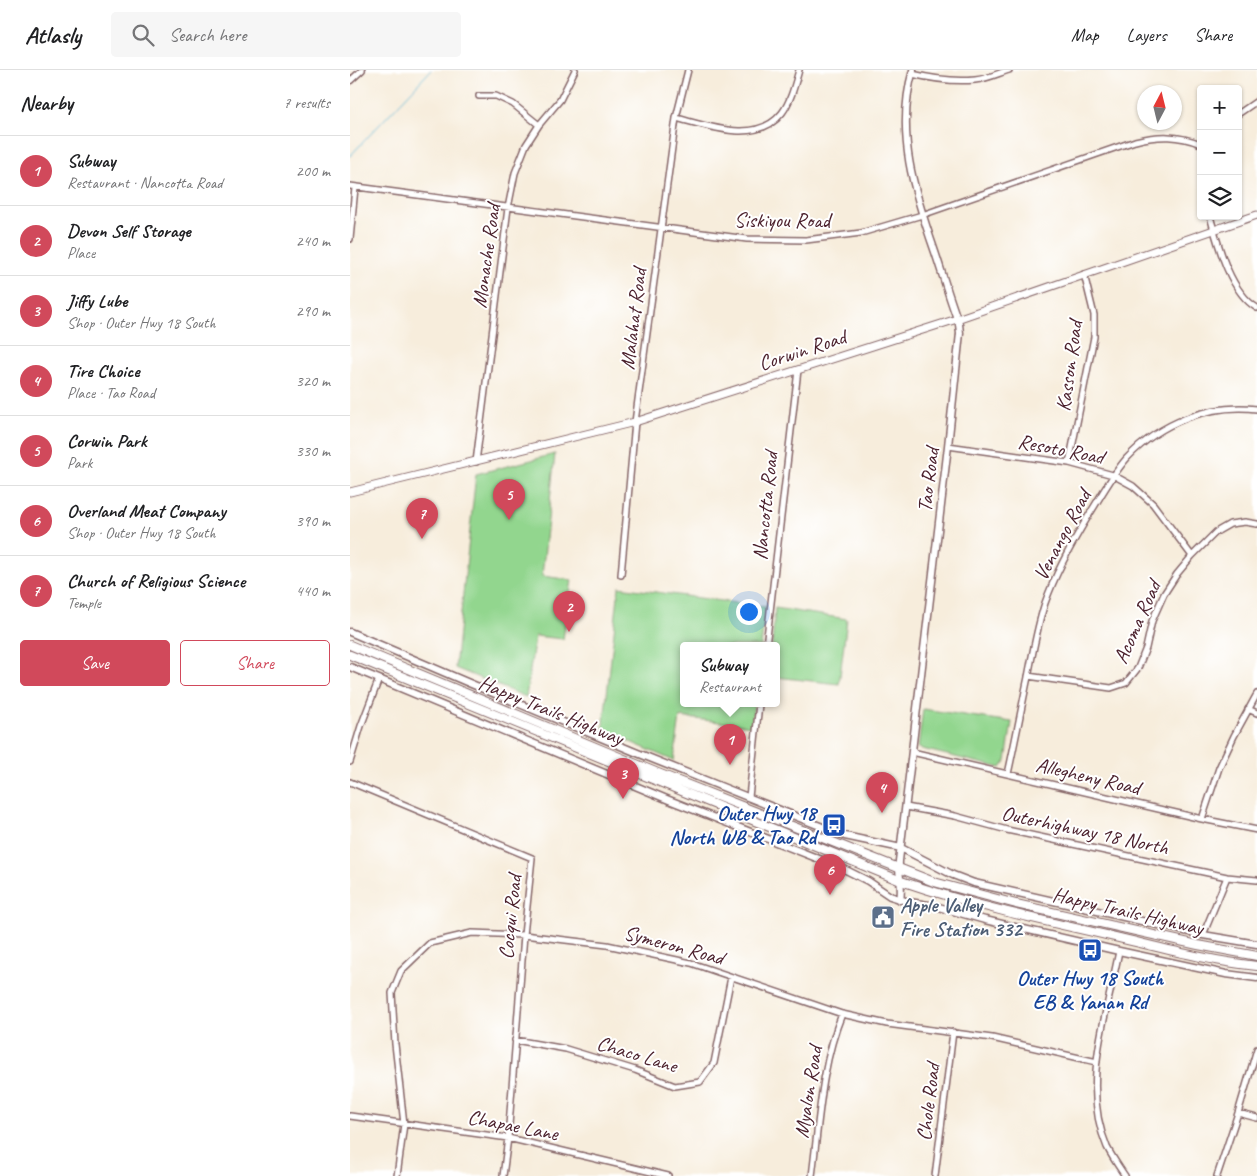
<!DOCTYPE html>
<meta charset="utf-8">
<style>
body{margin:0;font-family:Caveat,sans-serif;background:#f6f6f6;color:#202124}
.controls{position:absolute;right:15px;top:15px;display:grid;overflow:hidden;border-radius:5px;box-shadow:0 1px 4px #0004}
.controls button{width:45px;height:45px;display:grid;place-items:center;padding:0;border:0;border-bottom:1px solid #e0e0e0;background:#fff;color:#202124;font:25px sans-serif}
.compass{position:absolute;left:787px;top:15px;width:45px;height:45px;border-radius:50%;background:#fff;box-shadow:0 1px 4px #0004;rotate:7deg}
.you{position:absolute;left:398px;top:541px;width:18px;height:18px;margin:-12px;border:4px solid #fff;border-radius:50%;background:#1a73e8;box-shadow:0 0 0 8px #1a73e833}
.badge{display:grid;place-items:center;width:32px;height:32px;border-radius:50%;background:#d1495b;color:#fff;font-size:16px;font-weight:700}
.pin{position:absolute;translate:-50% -41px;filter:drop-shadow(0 1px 2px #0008)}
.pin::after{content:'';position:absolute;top:26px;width:18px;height:15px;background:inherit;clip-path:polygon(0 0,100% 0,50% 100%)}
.popup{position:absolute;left:330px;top:572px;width:100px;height:65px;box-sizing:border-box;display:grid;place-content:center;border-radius:5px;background:#fff;filter:drop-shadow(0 1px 4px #0005);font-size:16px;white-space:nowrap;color:#757577}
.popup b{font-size:19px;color:#202124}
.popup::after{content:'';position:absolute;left:50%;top:100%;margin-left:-10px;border:10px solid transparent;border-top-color:#fff}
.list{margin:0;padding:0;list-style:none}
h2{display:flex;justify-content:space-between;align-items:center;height:65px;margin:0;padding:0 20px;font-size:21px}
h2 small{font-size:16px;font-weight:400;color:#757577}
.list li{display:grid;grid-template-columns:32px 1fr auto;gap:15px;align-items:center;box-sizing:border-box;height:70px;padding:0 20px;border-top:1px solid #e0e0e0}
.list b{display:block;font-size:19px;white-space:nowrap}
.list p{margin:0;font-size:16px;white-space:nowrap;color:#757577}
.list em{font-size:16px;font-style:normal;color:#757577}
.actions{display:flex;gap:10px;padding:15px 20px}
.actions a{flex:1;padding:11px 0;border:1px solid #d1495b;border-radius:5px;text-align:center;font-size:18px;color:#d1495b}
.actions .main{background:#d1495b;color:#fff}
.icon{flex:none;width:28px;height:28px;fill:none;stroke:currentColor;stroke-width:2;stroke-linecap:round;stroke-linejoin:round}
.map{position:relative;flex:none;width:907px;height:1106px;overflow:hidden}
header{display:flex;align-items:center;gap:30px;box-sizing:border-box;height:70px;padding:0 25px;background:#fff;border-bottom:1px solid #e0e0e0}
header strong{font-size:24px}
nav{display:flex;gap:28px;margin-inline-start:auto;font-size:18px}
.search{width:350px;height:45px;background:#f6f6f6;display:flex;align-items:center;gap:12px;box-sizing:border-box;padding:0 18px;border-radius:5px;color:#757577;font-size:19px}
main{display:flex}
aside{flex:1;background:#fff}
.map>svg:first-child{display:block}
.green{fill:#92d68e;stroke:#6e7a5c}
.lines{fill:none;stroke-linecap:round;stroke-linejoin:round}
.stream{stroke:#57b4d5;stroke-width:1}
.minor-casing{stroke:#876769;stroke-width:8}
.tertiary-casing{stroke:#876769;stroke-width:9}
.secondary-casing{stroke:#876769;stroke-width:9}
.primary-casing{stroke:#876769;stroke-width:10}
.minor{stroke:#fff;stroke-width:5}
.tertiary{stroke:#fff;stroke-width:6}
.secondary{stroke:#fff;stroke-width:7}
.primary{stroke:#fff;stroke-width:8}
.labels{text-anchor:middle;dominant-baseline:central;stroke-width:4;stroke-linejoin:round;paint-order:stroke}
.street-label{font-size:21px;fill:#4a1f2b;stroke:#fff}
.transit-label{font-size:21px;font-weight:bold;fill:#164399;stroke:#fff;text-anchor:end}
.service-label{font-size:21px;font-weight:bold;fill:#4e5e75;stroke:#fff;text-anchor:start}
</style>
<header>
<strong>Atlasly</strong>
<div class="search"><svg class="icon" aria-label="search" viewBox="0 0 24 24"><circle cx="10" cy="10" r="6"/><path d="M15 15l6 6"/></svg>Search here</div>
<nav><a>Map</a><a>Layers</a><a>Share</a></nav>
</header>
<main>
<aside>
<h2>Nearby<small>7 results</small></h2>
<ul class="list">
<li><span class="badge">1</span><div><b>Subway</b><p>Restaurant · Nancotta Road</p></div><em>200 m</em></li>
<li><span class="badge">2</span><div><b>Devon Self Storage</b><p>Place</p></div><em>240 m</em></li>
<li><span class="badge">3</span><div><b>Jiffy Lube</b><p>Shop · Outer Hwy 18 South</p></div><em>290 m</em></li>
<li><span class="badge">4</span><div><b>Tire Choice</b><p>Place · Tao Road</p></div><em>320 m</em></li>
<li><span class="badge">5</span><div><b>Corwin Park</b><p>Park</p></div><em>330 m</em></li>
<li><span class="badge">6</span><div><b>Overland Meat Company</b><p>Shop · Outer Hwy 18 South</p></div><em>390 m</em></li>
<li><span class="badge">7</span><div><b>Church of Religious Science</b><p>Temple</p></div><em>440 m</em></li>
</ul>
<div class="actions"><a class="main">Save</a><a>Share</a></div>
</aside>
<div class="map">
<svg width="907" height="1106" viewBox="0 0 907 1106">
<rect width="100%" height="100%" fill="#fff"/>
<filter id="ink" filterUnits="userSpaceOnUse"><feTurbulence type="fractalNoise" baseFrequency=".02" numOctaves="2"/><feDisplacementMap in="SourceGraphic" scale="10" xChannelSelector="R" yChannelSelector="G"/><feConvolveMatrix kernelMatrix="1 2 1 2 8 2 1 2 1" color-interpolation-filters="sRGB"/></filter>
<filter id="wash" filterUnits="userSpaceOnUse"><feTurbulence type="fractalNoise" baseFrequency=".0096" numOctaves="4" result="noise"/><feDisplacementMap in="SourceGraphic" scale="20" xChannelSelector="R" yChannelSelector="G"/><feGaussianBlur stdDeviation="1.12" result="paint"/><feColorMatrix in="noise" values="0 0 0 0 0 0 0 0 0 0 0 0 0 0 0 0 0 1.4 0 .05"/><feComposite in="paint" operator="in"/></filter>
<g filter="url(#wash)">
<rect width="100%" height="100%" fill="#f7eddc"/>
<path class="green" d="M205,384L192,506L222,510L213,569L185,566L176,627L105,598L126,404Z
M269,517L416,537L411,576H334V634H404L401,656L330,647L324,691L253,660Z
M425,538L497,549L489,614L426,607V576H422Z
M573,639L662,652L656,691L651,698L568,678Z"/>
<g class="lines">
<path class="stream" d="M0,86L81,0"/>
</g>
</g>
<g filter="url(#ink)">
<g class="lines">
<g class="minor-casing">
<path id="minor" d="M562,4C583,9 604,12 625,10C637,9 649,3 659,0
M0,11L12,0
M129,26H146L163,34L189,55
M888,44L907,31
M326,48C358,56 407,75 432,43C441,31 445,14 449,0
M0,116L397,169L456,170L511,163L572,145L785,71C809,65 828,65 851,74
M860,146C868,175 880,222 907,238
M0,169L5,118
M598,376L719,393L763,405L783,416L803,434L842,486
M126,392L158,138L165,103L176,75L189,55L210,30L225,0
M719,393L744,267V245L734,204
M271,505L285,352L326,48L338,0
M416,576L448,300
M678,606L761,618L776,613L788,598L796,578L802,551L814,524L827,504L842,486L866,462L880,454L895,452L907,454
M898,639L907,643
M562,682L852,749L907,760
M0,692L11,656L29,609
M658,704C665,672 671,640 678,607C683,582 687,557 695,533C706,502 722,473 739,445C751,426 762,405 777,388C810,353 859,333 907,339
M0,712L182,788L174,865L158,1068L153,1106
M399,727L409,634
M556,737L605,746L657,760L877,807L907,810
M852,749L869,698L884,666L907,624
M853,865L877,807
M769,881C757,945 730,1014 757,1077C762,1087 769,1097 775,1106
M165,970L216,979L285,1000L325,1016L350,1012L364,993L381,907
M888,1043L907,1048
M0,1046L158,1068L318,1106
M47,1106L54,1054L45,974L42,923L51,901L80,873L122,863L174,865L257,875L341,893L492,944L537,954L642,968L747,992
M462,1106C469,1052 471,995 492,944
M585,1106L603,962
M867,1106L888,1043L907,979"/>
</g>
<g class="tertiary-casing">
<path id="tertiary" d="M0,562L119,613L290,684L495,766L551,778L603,805L624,813L853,865L907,874
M0,597L319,730L492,798L518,811L540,826L559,832L585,836L635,850L769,881L876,904L907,908
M550,830C553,816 548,805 549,791L598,376L610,263L609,254C600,230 593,206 585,182C564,122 545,63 563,0"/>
</g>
<g class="secondary-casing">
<path id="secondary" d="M0,422L285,352L607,249L907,145"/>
</g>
<g class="primary-casing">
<path id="primary" d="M0,575L308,703L584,812L666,834L848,875L907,886
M0,585L551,811C621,835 693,851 765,867C812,878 859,891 907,896"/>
</g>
<use href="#minor" class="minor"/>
<use href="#tertiary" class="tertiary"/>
<use href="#secondary" class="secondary"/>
<use href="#primary" class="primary"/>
</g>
</g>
<defs>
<g id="bus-square" transform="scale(1.25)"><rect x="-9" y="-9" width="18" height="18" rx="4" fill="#1a4fb4" stroke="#fff"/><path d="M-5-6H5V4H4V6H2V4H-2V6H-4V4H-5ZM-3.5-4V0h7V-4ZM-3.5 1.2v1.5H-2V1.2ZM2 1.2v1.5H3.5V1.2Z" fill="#fff"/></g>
<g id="civic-square" transform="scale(1.25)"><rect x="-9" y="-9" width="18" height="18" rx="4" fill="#5c6f8a" stroke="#fff"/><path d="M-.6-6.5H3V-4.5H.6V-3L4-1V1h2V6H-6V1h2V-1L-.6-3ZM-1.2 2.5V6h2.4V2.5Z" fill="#fff"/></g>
</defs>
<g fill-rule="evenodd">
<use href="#bus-square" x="484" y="755"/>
<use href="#civic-square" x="533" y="847"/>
<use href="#bus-square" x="740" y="880"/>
</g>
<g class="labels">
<g class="street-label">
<text x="432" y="150">Siskiyou Road</text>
<text transform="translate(136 186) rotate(-82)">Monache Road</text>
<text transform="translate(283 249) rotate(-83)">Malahat Road</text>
<text transform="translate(452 280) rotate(-18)">Corwin Road</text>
<text transform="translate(719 296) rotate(-82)">Kasson Road</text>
<text transform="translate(711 379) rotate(11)">Resoto Road</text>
<text transform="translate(578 410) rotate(-83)">Tao Road</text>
<text transform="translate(415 436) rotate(-84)">Nancotta Road</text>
<text transform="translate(712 465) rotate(-62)">Venango Road</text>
<text transform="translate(787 552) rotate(-66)">Acoma Road</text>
<text transform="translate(201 640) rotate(22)">Happy Trails Highway</text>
<text transform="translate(738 706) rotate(13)">Allegheny Road</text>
<text transform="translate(735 760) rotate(12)">Outerhighway 18 North</text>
<text transform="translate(778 841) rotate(13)">Happy Trails Highway</text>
<text transform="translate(160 847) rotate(-84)">Cocqui Road</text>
<text transform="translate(324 875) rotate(15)">Symeron Road</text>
<text transform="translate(287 984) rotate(17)">Chaco Lane</text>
<text transform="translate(458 1022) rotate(-81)">Myalon Road</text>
<text transform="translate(578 1032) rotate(-83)">Chole Road</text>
<text transform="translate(163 1055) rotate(11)">Chapae Lane</text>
</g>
<g class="transit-label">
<text x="466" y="743">Outer Hwy 18<tspan x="466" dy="24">North WB &amp; Tao Rd</tspan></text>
<text x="740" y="908" text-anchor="middle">Outer Hwy 18 South<tspan x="740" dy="24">EB &amp; Yanan Rd</tspan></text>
</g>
<g class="service-label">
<text x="550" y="835">Apple Valley<tspan x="550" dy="24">Fire Station 332</tspan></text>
</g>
</g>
</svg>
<div class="controls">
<button>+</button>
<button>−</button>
<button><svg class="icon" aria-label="layers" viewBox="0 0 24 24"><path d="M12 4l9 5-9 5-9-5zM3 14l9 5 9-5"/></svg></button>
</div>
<svg class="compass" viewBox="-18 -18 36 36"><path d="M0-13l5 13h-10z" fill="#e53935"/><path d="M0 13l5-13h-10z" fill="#757577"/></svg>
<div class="you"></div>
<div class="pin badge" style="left:380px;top:695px">1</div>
<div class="popup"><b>Subway</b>Restaurant</div>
<div class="pin badge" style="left:219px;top:562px">2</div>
<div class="pin badge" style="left:273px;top:729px">3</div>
<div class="pin badge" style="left:532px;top:743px">4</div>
<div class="pin badge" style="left:159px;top:450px">5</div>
<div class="pin badge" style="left:480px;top:825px">6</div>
<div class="pin badge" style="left:72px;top:469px">7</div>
</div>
</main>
